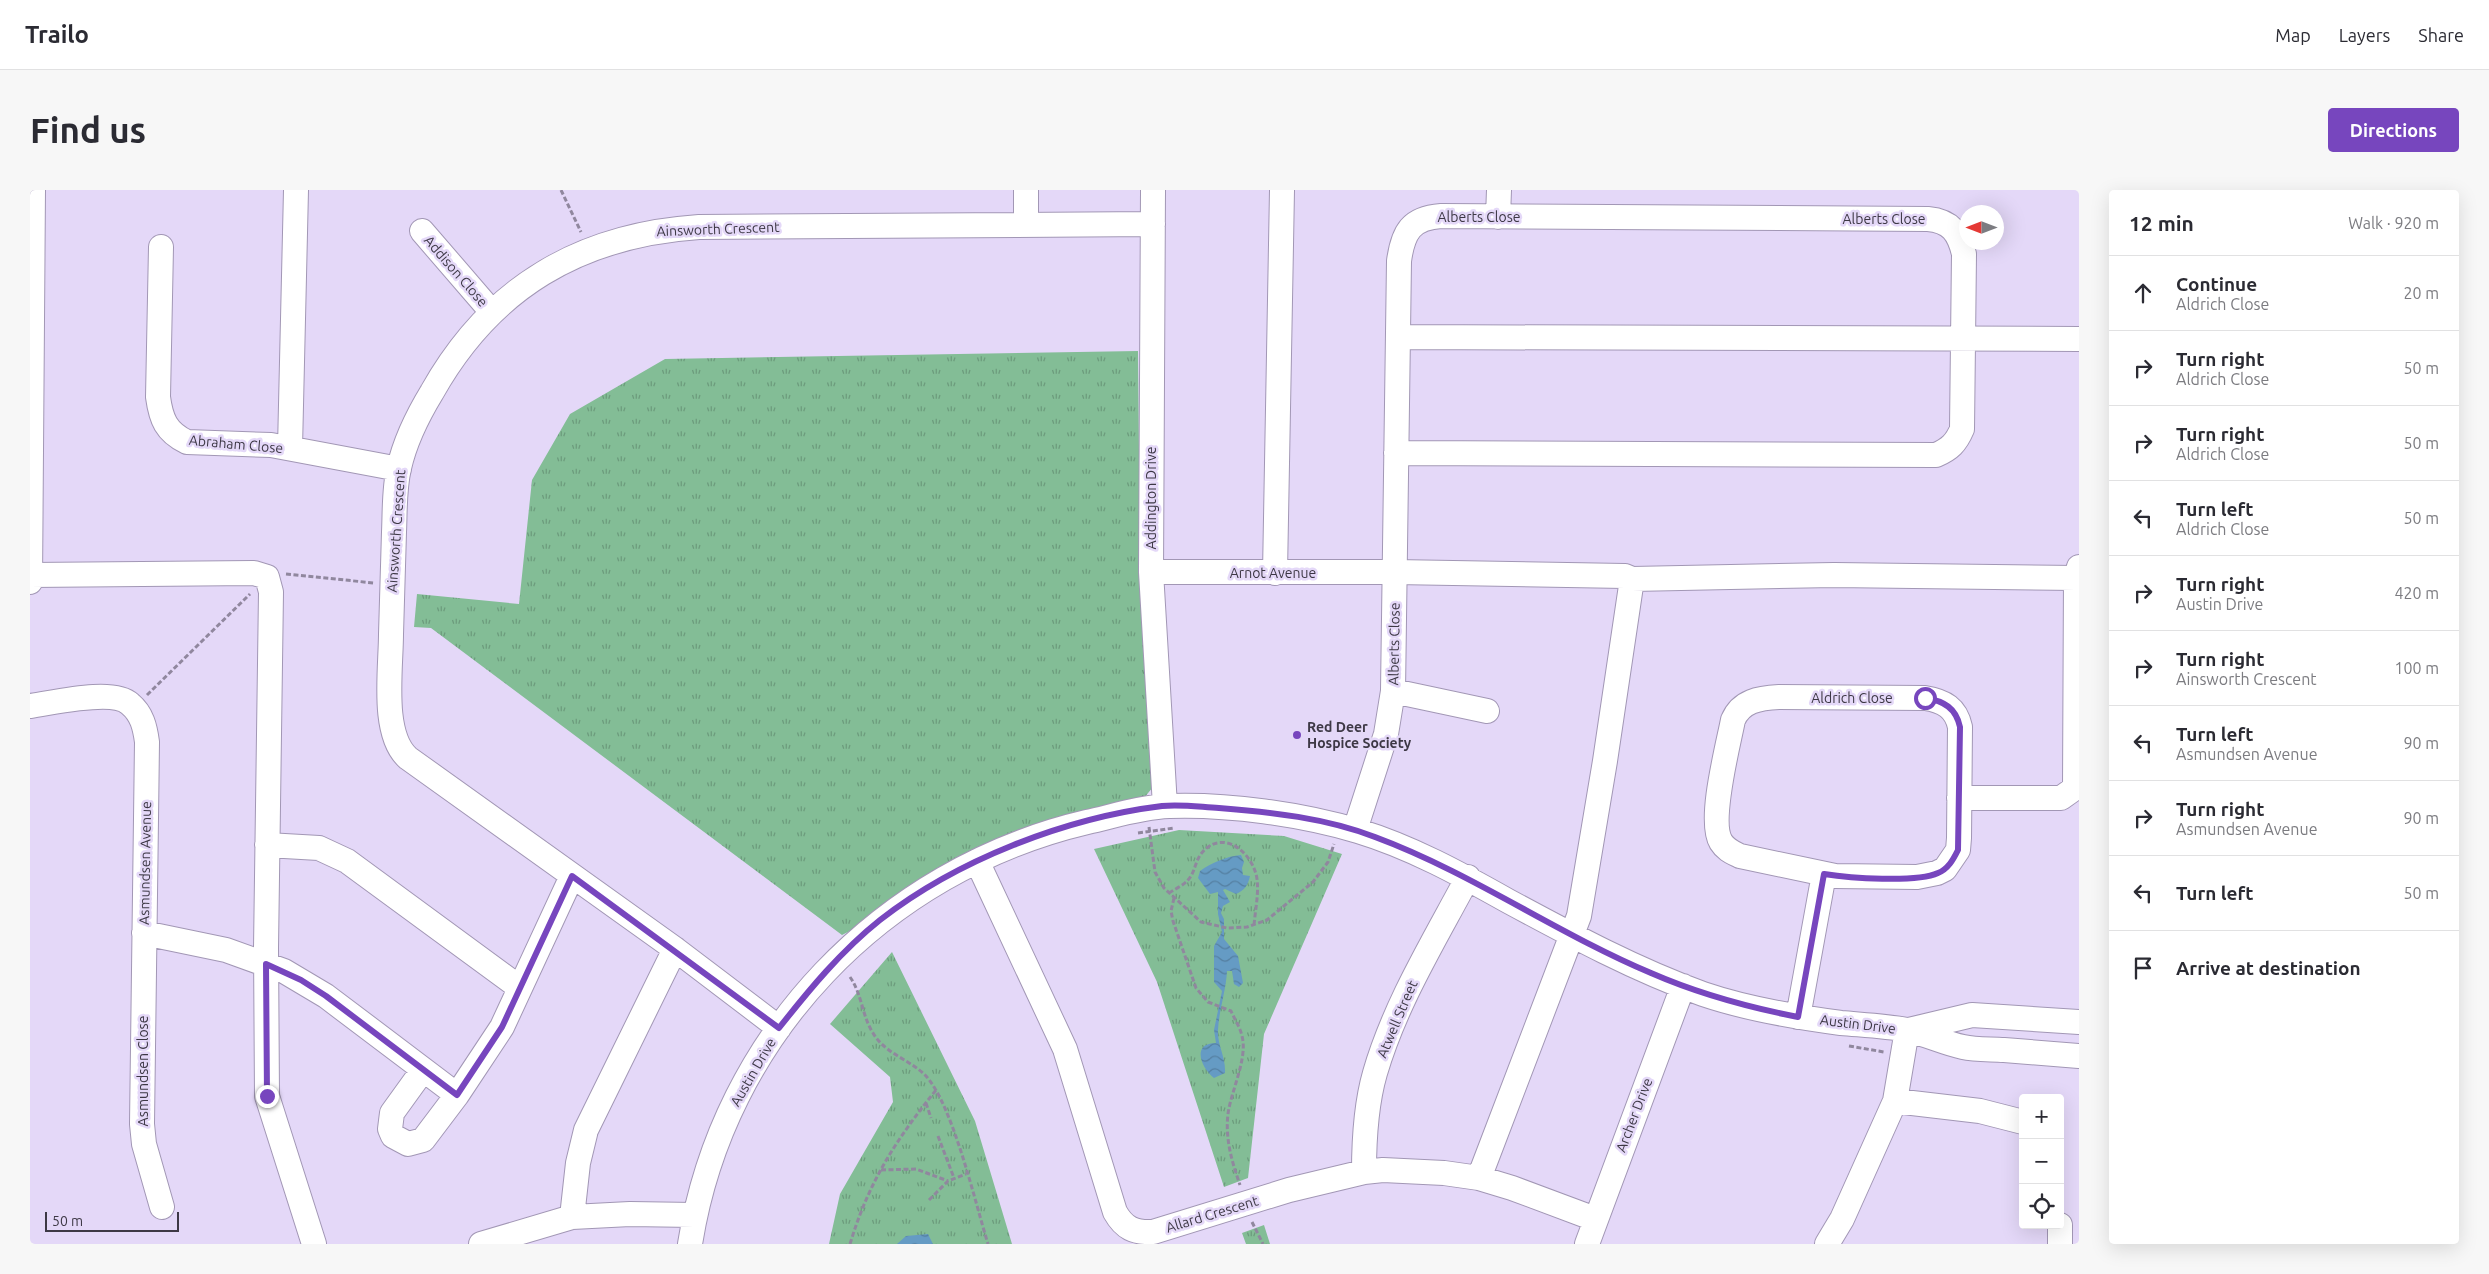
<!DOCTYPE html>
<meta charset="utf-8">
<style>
body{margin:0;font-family:Ubuntu,sans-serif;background:#f7f7f7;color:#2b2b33}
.controls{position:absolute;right:15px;bottom:15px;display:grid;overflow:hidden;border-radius:5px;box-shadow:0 5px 20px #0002}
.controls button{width:45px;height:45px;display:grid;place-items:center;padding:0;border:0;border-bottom:1px solid #e1e1e2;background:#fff;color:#2b2b33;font:25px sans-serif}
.compass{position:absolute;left:1929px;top:15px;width:45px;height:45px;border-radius:50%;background:#fff;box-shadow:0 5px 20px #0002;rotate:270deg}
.scale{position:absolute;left:15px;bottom:12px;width:134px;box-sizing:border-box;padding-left:5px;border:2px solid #3d3845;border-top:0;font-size:14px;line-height:18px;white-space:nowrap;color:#3d3845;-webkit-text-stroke:4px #e4d8f8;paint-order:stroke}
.stop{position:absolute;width:15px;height:15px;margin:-11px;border:4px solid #7746be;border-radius:50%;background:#fff}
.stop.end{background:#7746be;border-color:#fff;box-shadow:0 1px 5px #0008}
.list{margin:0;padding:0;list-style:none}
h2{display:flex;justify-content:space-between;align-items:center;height:65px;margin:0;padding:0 20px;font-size:21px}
h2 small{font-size:16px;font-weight:400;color:#7c7c81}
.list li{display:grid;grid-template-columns:32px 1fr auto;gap:15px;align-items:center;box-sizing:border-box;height:75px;padding:0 20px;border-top:1px solid #e1e1e2}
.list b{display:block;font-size:19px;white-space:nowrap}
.list p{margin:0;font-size:16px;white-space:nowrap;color:#7c7c81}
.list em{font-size:16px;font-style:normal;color:#7c7c81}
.icon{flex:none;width:28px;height:28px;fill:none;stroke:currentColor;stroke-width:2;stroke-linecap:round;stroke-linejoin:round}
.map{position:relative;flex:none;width:2049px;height:1054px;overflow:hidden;border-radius:5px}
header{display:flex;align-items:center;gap:30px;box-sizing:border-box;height:70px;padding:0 25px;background:#fff;border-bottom:1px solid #e1e1e2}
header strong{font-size:24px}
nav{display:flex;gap:28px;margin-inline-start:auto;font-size:18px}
.intro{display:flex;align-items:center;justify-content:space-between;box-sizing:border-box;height:120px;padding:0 30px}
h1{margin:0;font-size:35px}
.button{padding:12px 22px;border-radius:5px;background:#7746be;color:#fff;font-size:18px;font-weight:700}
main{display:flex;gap:30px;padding:0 30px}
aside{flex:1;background:#fff;border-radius:5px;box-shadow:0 5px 20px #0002}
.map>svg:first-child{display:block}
.park{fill:url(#park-tufts)}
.water{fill:url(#water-waves)}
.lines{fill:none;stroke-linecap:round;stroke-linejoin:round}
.minor-casing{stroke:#a297b5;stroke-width:26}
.path{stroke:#90879e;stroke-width:3;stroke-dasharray:5 2.5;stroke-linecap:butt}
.minor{stroke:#fff;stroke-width:24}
.route{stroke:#7746be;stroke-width:6}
.poi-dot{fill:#7746be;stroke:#e4d8f8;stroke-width:2}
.labels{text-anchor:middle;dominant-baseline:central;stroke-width:5;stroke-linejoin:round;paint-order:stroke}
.street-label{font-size:14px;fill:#3d3845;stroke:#e4d8f8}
.poi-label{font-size:14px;font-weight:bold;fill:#3d3845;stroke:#e4d8f8;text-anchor:start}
</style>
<header>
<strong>Trailo</strong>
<nav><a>Map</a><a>Layers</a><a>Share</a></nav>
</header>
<div class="intro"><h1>Find us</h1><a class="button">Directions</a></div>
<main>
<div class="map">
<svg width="2049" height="1054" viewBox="0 0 2049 1054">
<defs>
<pattern id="park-tufts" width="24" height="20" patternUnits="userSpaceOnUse" patternTransform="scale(1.25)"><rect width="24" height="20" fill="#83bd96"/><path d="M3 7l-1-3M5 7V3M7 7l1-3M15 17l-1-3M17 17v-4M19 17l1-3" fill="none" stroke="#6c9b7c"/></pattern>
<pattern id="water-waves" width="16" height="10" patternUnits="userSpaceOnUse" patternTransform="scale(1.25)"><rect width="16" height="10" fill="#659bc4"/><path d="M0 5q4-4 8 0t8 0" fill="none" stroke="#547fa1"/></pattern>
</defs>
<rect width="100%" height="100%" fill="#e4d8f8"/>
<path class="park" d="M1108,161L1110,360L1123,597L1114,608L881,710L812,745L401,438L384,437L387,404L489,414L502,290L540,224L635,169Z
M1149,640L1254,646L1312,664L1234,844L1218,988L1194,997L1127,792L1064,659Z
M862,762L945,931L982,1054H799L810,1004L863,912L860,887L800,834Z
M1234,1035L1240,1054H1216L1212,1043Z"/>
<path class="water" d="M1211,665L1214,672L1212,678L1213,685L1220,686C1218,695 1215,700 1206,704L1195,699L1193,700L1200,712L1193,716L1191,723L1194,729V749L1208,766L1213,793L1209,797L1204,794L1202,781H1197C1196,801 1189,820 1188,840C1187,855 1196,867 1195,883L1184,888C1171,878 1161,853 1186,853L1184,840L1192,801L1184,792V756L1192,742L1188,724V702L1180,704L1168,688L1170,681C1181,673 1197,666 1211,665Z
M898,1044L903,1054H867L876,1046Z"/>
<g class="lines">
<g class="minor-casing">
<path id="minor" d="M996,0V35
M1123,0L1121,382L1135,616
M1468,27L1469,0
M392,41L461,121
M131,57L128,207C131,229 136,242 157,252L241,255L369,279
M1368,147L2049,149
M260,258L266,0
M1121,382H1365L1595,386L1602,389L1804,385L2046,388
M1245,383L1252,0
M0,385L224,383L237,387L241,402L236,758L237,906L284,1054
M0,392L3,0
M1363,501L1457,521
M1749,507L1895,508C1914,511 1926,518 1930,537L1929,648L1928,660L1915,679L1907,683L1887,687L1805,686L1710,666C1702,662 1696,660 1691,652C1678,631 1698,556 1703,530C1711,511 1729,508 1749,507Z
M0,516C23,513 83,498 100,514C112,524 115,537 117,552L112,934L114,954L132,1017
M1929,608H2031L2045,598L2046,388L2049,377
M1325,640L1356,544L1363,501L1369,71C1373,42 1381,28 1411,26L1898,29C1921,31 1929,43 1934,64L1932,239C1926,253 1920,259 1906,265L1366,263
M237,655L289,658L317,671L490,798
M947,671L1035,859L1085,1022C1094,1038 1104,1043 1123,1042L1259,1000L1334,982L1353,980L1414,983L1449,988L1482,998L1565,1029
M114,743L196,760L254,781L296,806L427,905
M1768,827L1794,684
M749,838L645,759L378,568C351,544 361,479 361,444C362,410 363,376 364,342C365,321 364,298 369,278C375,251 388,225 402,202C461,97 550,45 669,37L1123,34
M1879,840L1942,825L2049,832
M393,880L362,923L360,939L363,946L378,954L393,950L427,905L472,837L542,686
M1865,911L1950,921L1993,932
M1334,982C1334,950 1336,914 1345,883C1365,814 1404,751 1438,687
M1449,988L1549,726L1575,571L1602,389
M542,1027L548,973L556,940L645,759
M451,1054L542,1027L600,1024L664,1025
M660,1054C693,845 853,680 1057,632C1084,626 1111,617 1139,616C1198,614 1271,624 1328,641C1381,657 1430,684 1478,711C1541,745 1606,780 1673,804C1717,819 1765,827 1811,833C1833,835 1856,836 1877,840C1896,844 1914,853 1933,857C1946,860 1961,859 1974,860C1999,862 2024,864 2049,866
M1557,1054L1653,796
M1797,1054L1812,1029L1865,911L1877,840
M2030,1054V1035"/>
</g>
<path class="path" d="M531,0L551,42
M256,384L344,393
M117,505L220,404
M1119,637L1125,682L1134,698L1171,732L1197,738L1217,737L1237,730L1283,692L1298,672L1304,654
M1108,643L1144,638
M1139,703C1145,699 1154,695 1158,690C1167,680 1164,667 1178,657C1200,642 1224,667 1227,689C1229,704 1225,721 1224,736
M1144,708L1141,721L1143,731L1166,798L1178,812L1201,821C1205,830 1210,837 1212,846C1218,868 1201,901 1198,924C1195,949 1202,972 1210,995
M820,787C832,804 832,826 843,843C855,864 881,870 896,886C923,916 945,1012 958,1054
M1819,856L1854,862
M896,913L901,928
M908,946L924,988
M851,980L886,979L918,991
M899,1010L918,991L936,984
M1222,1032L1233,1054
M820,1054C839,991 866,950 906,900"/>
<use href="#minor" class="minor"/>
</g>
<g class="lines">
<path class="route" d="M237,906L236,774L271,790L296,806L427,905L472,837L542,686L749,838C779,800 811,761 850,730C927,670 1035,628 1132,616C1151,614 1170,617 1189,618C1241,622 1296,628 1345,647C1442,683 1526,743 1621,783C1669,804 1717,817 1768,827L1794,684C1819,688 1886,693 1908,683C1918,679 1923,670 1928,660L1930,537C1926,518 1914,511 1895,508"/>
</g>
<circle class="poi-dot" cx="1267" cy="545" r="5"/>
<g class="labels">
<g class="street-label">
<text x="1449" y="27">Alberts Close</text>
<text x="1854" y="29">Alberts Close</text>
<text transform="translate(688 39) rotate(-2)">Ainsworth Crescent</text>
<text transform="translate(426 81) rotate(49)">Addison Close</text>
<text transform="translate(206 254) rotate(5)">Abraham Close</text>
<text transform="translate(1121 308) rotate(-90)">Addington Drive</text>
<text transform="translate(366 341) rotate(-86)">Ainsworth Crescent</text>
<text x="1243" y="383">Arnot Avenue</text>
<text transform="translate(1364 454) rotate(-89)">Alberts Close</text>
<text x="1822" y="508">Aldrich Close</text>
<text transform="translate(115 673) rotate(-89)">Asmundsen Avenue</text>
<text transform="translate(1367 829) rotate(-67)">Atwell Street</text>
<text transform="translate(1828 834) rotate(7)">Austin Drive</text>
<text transform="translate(113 881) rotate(-90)">Asmundsen Close</text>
<text transform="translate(723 882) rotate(-60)">Austin Drive</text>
<text transform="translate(1604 925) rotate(-69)">Archer Drive</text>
<text transform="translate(1182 1024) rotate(-17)">Allard Crescent</text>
</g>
<g class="poi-label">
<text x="1277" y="537">Red Deer<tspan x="1277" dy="16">Hospice Society</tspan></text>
</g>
</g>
</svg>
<div class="controls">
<button>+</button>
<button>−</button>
<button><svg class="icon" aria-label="locate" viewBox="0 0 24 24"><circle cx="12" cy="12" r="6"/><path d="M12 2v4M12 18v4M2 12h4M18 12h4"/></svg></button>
</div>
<svg class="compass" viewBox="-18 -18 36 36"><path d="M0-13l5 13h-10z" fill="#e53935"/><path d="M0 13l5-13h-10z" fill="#7c7c81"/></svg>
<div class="scale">50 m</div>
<div class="stop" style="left:1895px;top:508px"></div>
<div class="stop end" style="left:237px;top:906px"></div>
</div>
<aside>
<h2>12 min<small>Walk · 920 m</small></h2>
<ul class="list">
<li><svg class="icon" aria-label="ahead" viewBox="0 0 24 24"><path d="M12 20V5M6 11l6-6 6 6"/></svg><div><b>Continue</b><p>Aldrich Close</p></div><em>20 m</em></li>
<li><svg class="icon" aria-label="right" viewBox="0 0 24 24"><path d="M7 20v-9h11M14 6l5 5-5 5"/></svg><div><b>Turn right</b><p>Aldrich Close</p></div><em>50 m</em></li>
<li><svg class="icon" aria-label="right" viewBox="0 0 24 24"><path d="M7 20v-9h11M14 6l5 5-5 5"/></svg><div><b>Turn right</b><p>Aldrich Close</p></div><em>50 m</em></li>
<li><svg class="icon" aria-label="left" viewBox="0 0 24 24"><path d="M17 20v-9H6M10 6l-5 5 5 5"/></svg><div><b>Turn left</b><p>Aldrich Close</p></div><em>50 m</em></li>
<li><svg class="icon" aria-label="right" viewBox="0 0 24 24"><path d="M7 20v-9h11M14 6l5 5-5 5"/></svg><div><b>Turn right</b><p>Austin Drive</p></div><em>420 m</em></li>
<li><svg class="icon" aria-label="right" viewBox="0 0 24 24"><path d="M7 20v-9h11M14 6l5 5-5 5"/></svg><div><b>Turn right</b><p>Ainsworth Crescent</p></div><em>100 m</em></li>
<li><svg class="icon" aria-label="left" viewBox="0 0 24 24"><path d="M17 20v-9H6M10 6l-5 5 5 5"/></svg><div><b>Turn left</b><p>Asmundsen Avenue</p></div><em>90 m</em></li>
<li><svg class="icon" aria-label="right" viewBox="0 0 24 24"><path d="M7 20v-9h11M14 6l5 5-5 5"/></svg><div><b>Turn right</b><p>Asmundsen Avenue</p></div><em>90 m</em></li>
<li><svg class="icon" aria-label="left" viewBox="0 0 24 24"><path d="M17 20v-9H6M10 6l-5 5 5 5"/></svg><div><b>Turn left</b></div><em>50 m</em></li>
<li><svg class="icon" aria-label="arrive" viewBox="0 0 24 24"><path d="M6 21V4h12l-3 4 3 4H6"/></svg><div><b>Arrive at destination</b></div></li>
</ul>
</aside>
</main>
